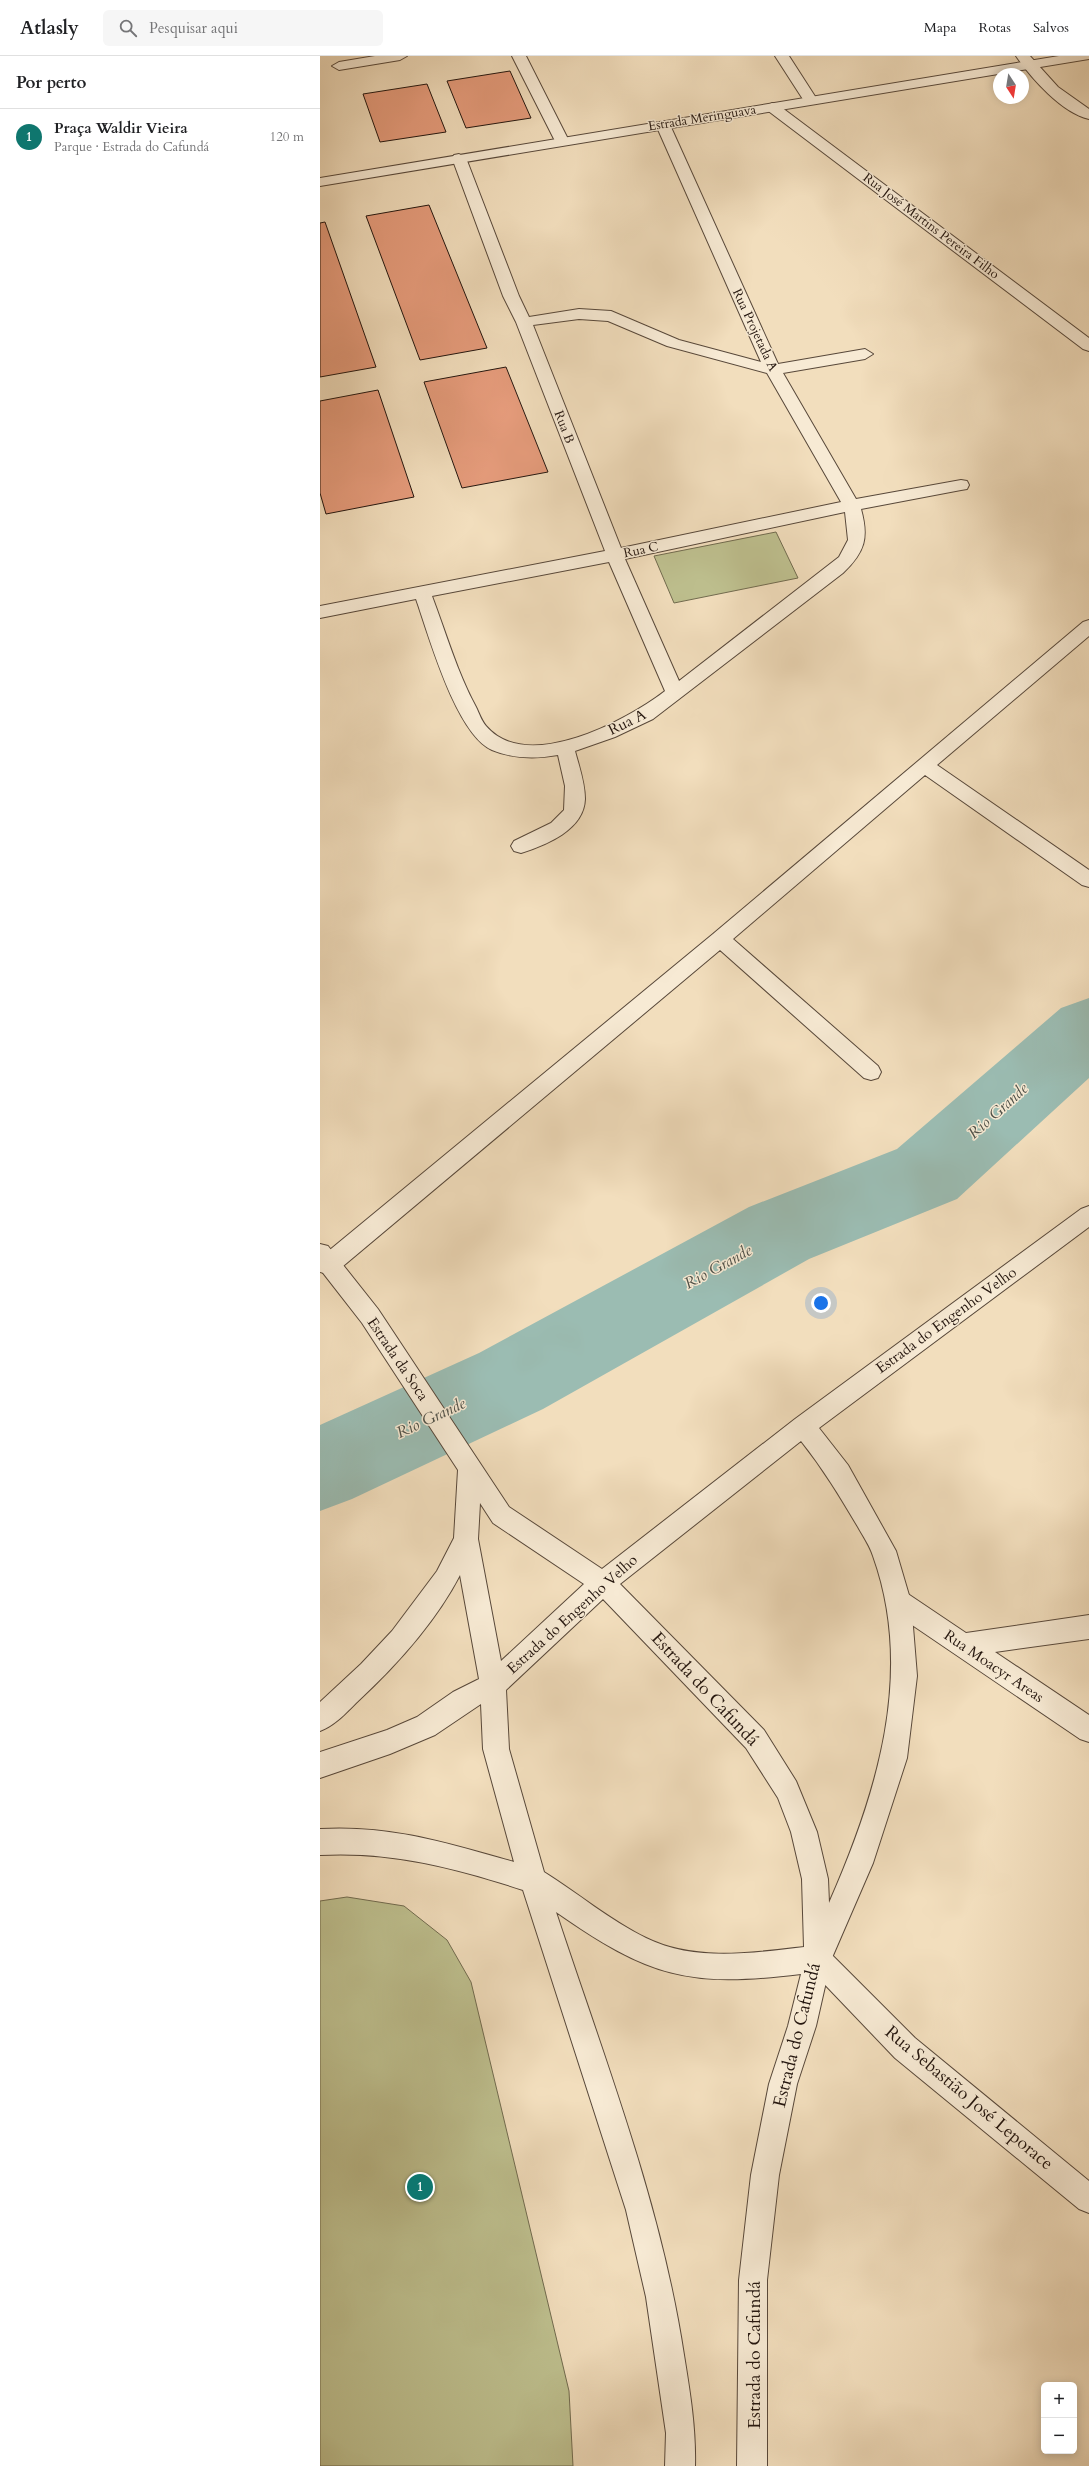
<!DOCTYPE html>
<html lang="pt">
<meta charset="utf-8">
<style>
body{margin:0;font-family:Cardo,serif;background:#f6f6f6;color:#202124}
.controls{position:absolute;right:12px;bottom:12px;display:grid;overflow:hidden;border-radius:6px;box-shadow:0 2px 10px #0003}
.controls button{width:36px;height:36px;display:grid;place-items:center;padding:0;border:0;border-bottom:1px solid #e0e0e0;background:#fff;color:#202124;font:20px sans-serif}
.compass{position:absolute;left:673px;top:12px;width:36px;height:36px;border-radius:50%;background:#fff;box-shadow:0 2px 10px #0003;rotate:168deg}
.you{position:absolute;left:501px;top:1247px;width:14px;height:14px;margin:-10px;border:3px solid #fff;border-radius:50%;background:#1a73e8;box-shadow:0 0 0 6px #1a73e833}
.badge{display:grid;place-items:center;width:26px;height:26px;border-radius:50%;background:#0f766e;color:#fff;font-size:13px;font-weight:700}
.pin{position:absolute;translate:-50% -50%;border:2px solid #fff;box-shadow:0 1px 4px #0006}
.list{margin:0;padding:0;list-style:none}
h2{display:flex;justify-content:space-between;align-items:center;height:52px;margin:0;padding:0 16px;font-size:17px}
h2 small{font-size:13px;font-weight:400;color:#757577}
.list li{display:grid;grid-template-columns:26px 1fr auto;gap:12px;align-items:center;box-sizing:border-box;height:56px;padding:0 16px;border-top:1px solid #e0e0e0}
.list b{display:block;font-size:15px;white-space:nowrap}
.list p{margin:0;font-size:13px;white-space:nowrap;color:#757577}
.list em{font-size:13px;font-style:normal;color:#757577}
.icon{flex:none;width:22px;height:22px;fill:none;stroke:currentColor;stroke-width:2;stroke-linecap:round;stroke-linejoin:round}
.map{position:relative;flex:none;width:769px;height:2410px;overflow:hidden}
header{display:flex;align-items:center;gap:24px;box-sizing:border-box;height:56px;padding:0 20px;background:#fff;border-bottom:1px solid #e0e0e0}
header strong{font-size:19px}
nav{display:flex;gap:22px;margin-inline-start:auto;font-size:14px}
.search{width:280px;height:36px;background:#f6f6f6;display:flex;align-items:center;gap:10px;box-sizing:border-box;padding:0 14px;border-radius:6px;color:#757577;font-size:15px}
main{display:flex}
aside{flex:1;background:#fff}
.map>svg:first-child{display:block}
.green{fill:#bec08f;stroke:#716b4f}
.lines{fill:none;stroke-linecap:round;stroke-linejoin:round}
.river{fill:#9bbcb2;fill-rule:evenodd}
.building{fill:#e69c7c;stroke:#24160f}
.service-casing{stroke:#58483a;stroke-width:2}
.minor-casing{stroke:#58483a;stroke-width:2}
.tertiary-casing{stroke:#58483a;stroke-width:2}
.service{fill:#f7ead4;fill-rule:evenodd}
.minor{fill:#f7ead4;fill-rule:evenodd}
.tertiary{fill:#f7ead4;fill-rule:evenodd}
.labels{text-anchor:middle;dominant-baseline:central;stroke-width:3;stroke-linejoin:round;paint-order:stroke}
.far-street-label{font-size:13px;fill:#24160f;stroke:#f7ead4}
.street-label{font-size:15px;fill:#24160f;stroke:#f7ead4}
.water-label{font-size:16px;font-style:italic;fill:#4e5048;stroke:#f7ead4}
.near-street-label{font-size:18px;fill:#24160f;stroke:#f7ead4}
</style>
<header>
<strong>Atlasly</strong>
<div class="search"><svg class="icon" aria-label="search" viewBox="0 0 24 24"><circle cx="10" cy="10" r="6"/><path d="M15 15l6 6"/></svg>Pesquisar aqui</div>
<nav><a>Mapa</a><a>Rotas</a><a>Salvos</a></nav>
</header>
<main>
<aside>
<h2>Por perto<small></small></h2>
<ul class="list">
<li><span class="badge">1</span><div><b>Praça Waldir Vieira</b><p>Parque · Estrada do Cafundá</p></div><em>120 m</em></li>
</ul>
</aside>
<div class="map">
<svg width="769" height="2410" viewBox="0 0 769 2410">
<rect width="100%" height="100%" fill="#f2debd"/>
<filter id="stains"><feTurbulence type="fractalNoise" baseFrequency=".005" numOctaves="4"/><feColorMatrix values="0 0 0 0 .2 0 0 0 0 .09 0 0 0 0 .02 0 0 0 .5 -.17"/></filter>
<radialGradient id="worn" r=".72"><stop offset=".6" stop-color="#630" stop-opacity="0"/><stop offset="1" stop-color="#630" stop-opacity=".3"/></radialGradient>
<path class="green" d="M456,476L478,522L354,547L334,500Z
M27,1841L84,1850L127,1884L151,1926L249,2335L253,2410H0V1845Z"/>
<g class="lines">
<path class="river" d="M769,942V1022L637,1143L489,1203L223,1353L32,1443L0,1455V1369L159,1297L429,1151L577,1093L741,952Z"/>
</g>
<path class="building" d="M190,15L211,62L146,72L127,25Z
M107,28L126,76L60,86L43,38Z
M109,149L167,292L100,304L46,160Z
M5,166L56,311L0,321V167Z
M186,311L228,416L142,432L104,326Z
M58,334L94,441L6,458L0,437V345Z"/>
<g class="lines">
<g class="service-casing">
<path id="service" d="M55,0H87L80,4L19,14L12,10L19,6Z
M192,0H206L249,85L247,88H237L235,85Z"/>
</g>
<g class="minor-casing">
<path id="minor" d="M455,0H469L498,45L496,48H486Z
M696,0H710L738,31L769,53V63C742,57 711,22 696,0Z
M452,47L457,48L769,282V295L763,293L447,54L445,51Z
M343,65L350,69L458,308L545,293L553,298L545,303L463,317L536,443L641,424L647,425L649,429L647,433L641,434L541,453C549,482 545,496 523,517L333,663L295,681L255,695C259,710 265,727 265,743C264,774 226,789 201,797L194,795L191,790L194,785L231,767L244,754L245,730L238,699C215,703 194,703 172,694C136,678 109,580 96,543L0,562V550L285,495L196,266L183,240L132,102L134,99L139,98L146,102L199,240L209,261L259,253L291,255L359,284L441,306L336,69ZM259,263L288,265L347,290L447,317L521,446L301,492L213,269ZM525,456L528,484L519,501L359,625L305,503ZM289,506L345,635C306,665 207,718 166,670C161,664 159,657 156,651C137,616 126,577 112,540Z
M769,564V580L617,709L769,814V831L762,829L605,719L413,883L558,1010L561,1016L558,1022L551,1024L544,1022L400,894L16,1216L8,1218L0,1216V1202L393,878L763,566Z
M579,1534L588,1538L646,1577L769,1559V1583L675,1596L769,1659V1686L760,1683L570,1554L567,1546L570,1538Z
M498,1890L507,1894L595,1982L769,2125V2157L759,2153L575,2002L489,1912L485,1903L489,1894Z"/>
</g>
<g class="tertiary-casing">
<path id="tertiary" d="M739,0H769V3L0,130V122Z
M769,1150V1171L499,1372L528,1409L576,1495L591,1546L597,1620L587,1702L553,1807L511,1904L496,1970L477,2028L459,2119L447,2224V2410H417L419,2224L431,2119L449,2028L468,1970L481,1918C368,1932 329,1921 236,1856C284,2002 341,2147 364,2299C370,2336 376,2372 375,2410H345L346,2377L326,2241L306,2154L203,1834C136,1812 71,1795 0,1799V1773C71,1769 127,1787 194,1806L163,1693L161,1648L115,1679L70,1698L0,1722V1696L67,1674L97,1661L133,1636L159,1623L140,1519C115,1567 76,1610 36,1647C25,1658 14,1670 0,1675V1646L41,1608L72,1575L117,1515L134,1482L138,1414L42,1267L0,1213V1188L8,1190L58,1253L189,1451L282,1513L475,1363L761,1153ZM481,1385C504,1414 519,1439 538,1471C543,1480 550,1490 553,1500C595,1617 557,1738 509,1847L508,1823L497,1776L476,1725L444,1674L300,1528ZM160,1447L173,1467L264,1528L181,1605L158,1483ZM283,1543L426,1692L458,1742L471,1776L482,1823L484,1891C433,1897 374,1906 326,1882C289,1864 258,1837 224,1816L189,1693L186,1634Z"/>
</g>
<use href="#service" class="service"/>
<use href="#minor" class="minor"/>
<use href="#tertiary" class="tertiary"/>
</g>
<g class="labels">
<g class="far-street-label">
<text transform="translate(382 62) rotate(-9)">Estrada Meringuava</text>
<text transform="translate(611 170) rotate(37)">Rua José Martins Pereira Filho</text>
<text transform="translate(435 274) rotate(65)">Rua Projetada A</text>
<text transform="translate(244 371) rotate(69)">Rua B</text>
<text transform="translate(321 494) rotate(-12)">Rua C</text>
</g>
<g class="street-label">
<text transform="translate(307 666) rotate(-26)">Rua A</text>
<text transform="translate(626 1264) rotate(-36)">Estrada do Engenho Velho</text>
<text transform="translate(78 1303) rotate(56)">Estrada da Soca</text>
<text transform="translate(252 1558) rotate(-42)">Estrada do Engenho Velho</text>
<text transform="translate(674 1610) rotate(34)">Rua Moacyr Areas</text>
</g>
<g class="water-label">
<text transform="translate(678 1055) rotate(-42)">Rio Grande</text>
<text transform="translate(398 1211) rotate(-29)">Rio Grande</text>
<text transform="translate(111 1362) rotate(-25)">Rio Grande</text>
</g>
<g class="near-street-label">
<text transform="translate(385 1633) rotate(47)">Estrada do Cafundá</text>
<text transform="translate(477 1979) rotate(-76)">Estrada do Cafundá</text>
<text transform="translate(649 2042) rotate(40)">Rua Sebastião José Leporace</text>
<text transform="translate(434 2299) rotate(-90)">Estrada do Cafundá</text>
</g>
</g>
<rect width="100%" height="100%" filter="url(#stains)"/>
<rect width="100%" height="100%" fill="url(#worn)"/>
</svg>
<div class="controls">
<button>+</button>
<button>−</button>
</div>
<svg class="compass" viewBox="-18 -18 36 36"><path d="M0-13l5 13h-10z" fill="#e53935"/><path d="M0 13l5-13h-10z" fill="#757577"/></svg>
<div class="you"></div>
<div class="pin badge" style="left:100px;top:2131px">1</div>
</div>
</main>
